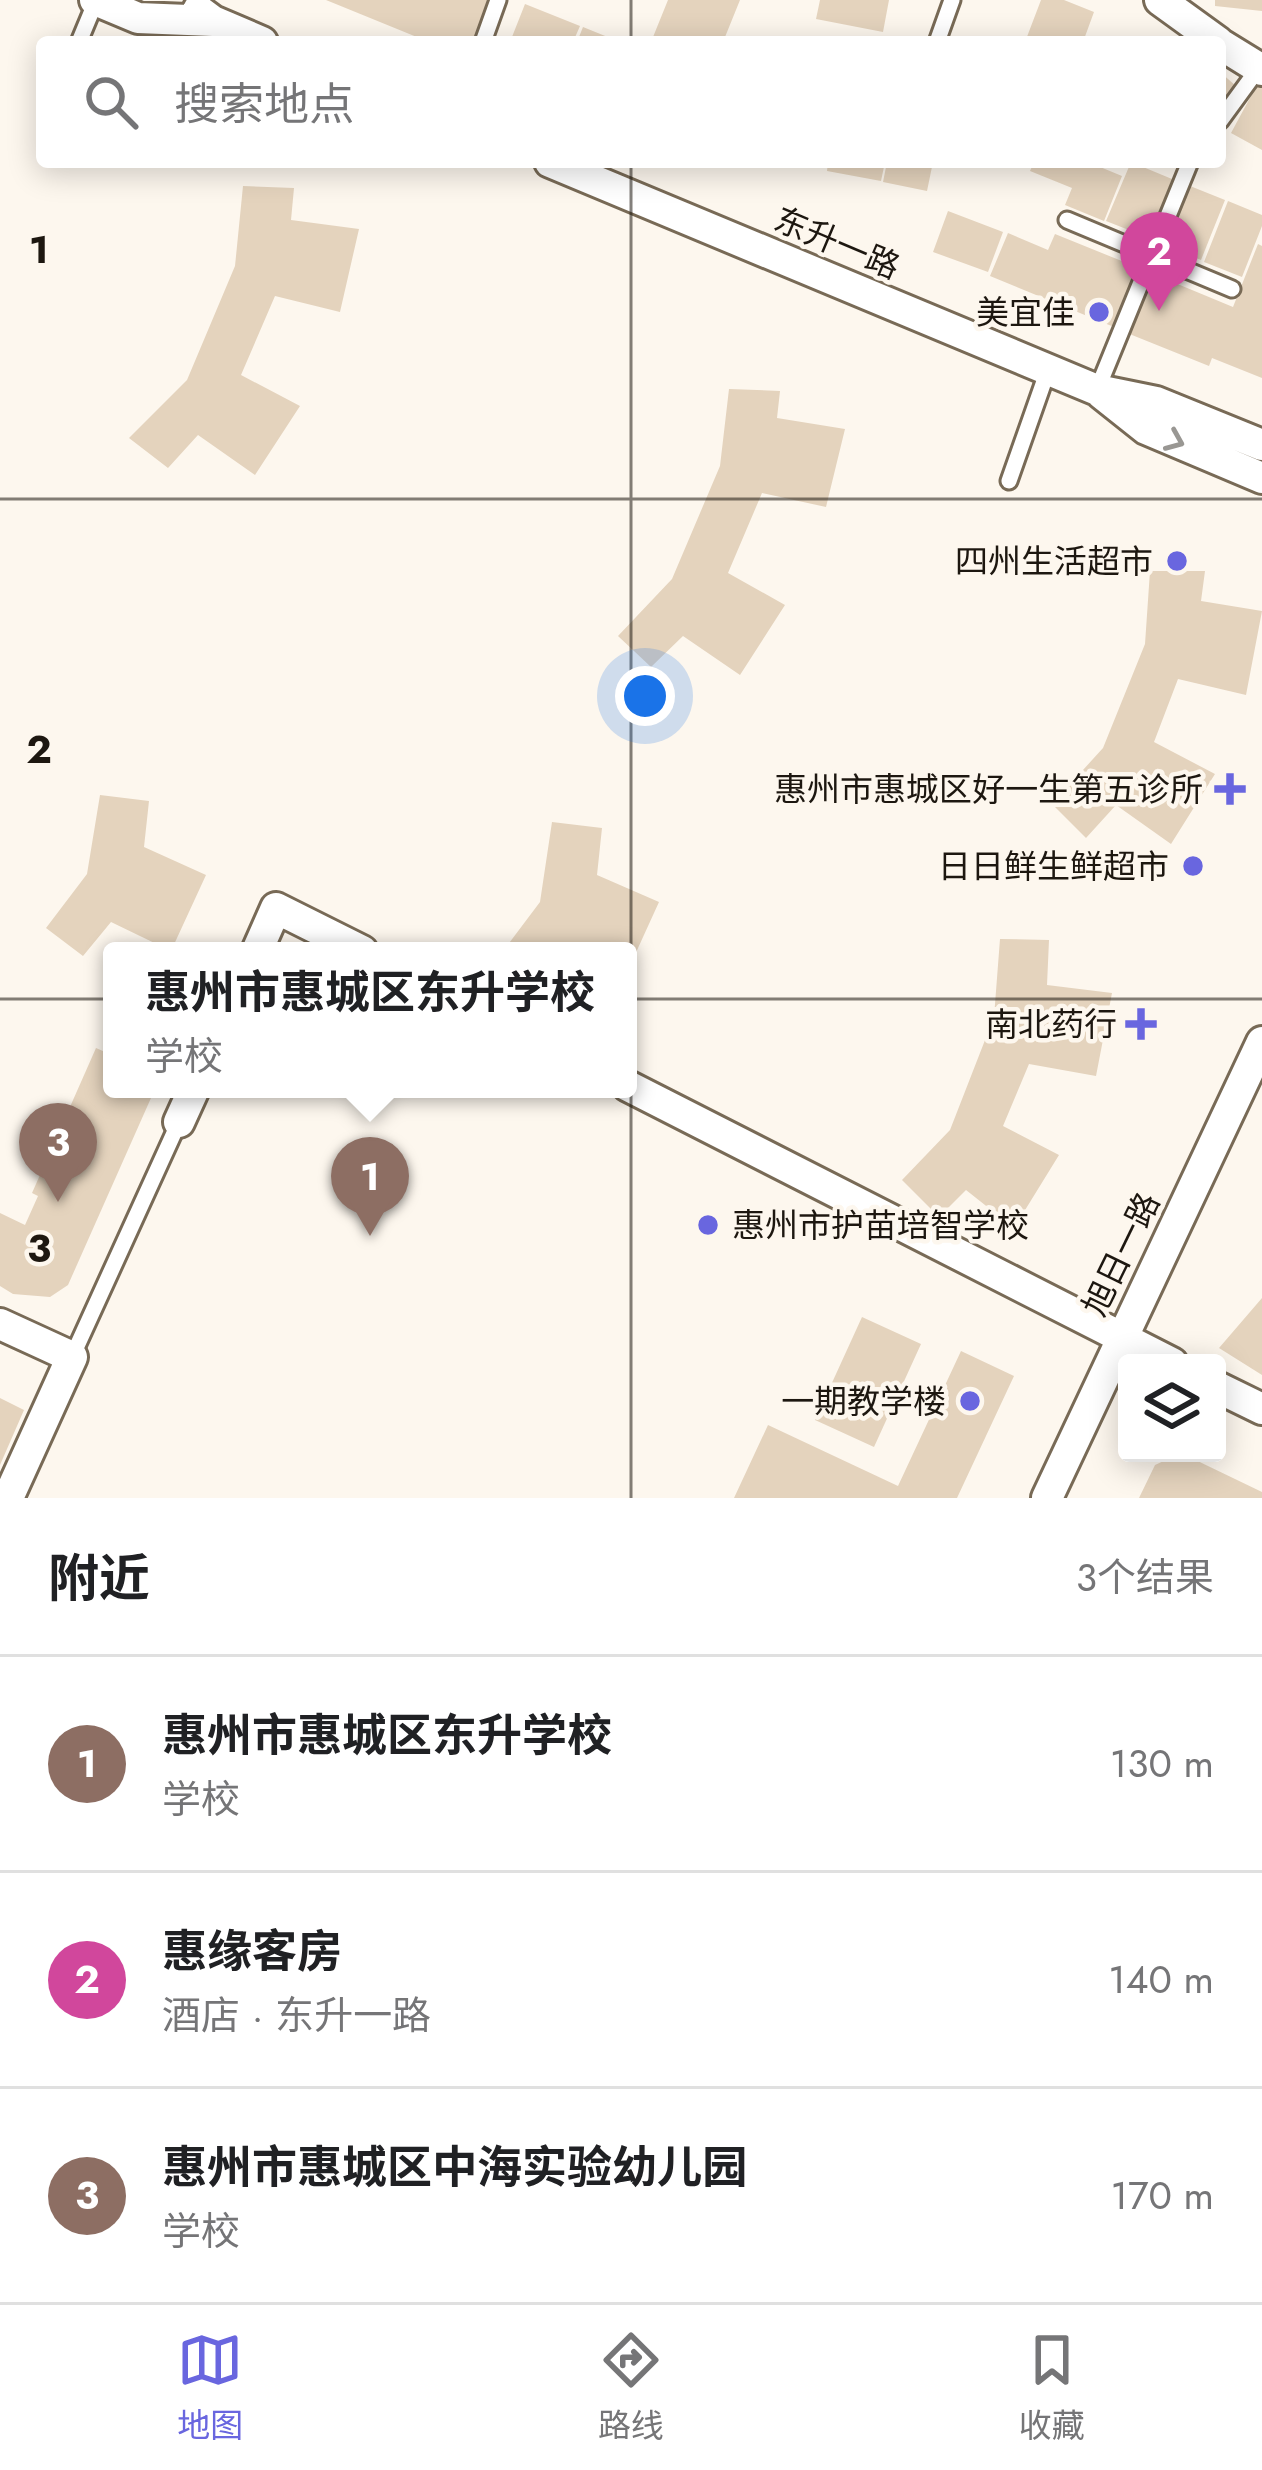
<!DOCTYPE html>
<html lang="zh">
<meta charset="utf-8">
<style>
body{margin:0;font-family:Jost,"Noto Sans SC",sans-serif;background:#f6f6f6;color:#202124}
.controls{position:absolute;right:36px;bottom:36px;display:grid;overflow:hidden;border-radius:12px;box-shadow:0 6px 30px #0003}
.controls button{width:108px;height:108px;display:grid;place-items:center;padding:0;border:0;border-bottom:3px solid #e0e0e0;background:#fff;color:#202124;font:60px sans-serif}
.you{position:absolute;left:645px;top:696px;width:42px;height:42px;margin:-30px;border:9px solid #fff;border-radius:50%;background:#1a73e8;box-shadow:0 0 0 18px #1a73e833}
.badge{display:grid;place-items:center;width:78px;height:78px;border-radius:50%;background:#6966df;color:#fff;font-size:39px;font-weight:700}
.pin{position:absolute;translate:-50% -99px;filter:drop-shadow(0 3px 6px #0008)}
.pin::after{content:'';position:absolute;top:63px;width:42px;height:36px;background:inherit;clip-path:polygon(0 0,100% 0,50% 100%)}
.popup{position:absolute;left:103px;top:942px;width:534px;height:156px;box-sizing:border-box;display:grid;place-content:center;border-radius:12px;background:#fff;filter:drop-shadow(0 3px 9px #0005);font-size:39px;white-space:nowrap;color:#757577}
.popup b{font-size:45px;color:#202124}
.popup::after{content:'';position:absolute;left:50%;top:100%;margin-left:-24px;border:24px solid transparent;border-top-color:#fff}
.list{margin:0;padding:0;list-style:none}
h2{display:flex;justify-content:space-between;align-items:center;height:156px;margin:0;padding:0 48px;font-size:51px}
h2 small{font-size:39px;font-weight:400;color:#757577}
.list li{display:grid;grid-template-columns:78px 1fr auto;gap:36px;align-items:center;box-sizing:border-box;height:216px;padding:0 48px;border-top:3px solid #e0e0e0}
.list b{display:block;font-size:45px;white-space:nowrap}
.list p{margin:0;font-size:39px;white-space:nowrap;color:#757577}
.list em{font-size:39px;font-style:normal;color:#757577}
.icon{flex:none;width:66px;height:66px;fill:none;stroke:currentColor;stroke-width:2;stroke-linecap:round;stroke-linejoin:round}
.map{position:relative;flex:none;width:1262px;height:1498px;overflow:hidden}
.search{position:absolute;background:#fff;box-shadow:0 6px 30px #0003;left:36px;right:36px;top:36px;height:132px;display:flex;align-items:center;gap:30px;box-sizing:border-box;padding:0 42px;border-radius:12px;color:#757577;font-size:45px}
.sheet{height:804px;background:#fff}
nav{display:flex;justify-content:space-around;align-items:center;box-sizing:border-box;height:168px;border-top:3px solid #e0e0e0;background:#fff;font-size:33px;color:#757577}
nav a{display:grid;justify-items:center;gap:6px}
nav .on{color:#6966df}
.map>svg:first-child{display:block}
.building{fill:#e4d3bd}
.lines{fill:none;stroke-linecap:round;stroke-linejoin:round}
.lane-casing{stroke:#786a56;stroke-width:21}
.street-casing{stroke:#786a56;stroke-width:36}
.lane{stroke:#fff;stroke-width:15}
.street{stroke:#fff;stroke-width:30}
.oneway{stroke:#999793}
.grid{fill:none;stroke:#1d1710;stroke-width:3;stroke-opacity:0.55}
.poi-dot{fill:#6966df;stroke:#fdf7ee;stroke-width:4.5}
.labels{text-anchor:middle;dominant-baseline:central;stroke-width:9;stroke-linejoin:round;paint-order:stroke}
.street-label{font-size:33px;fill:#1d1710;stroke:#fdf7ee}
.poi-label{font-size:33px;fill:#1d1710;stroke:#fdf7ee;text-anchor:end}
.grid-label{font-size:39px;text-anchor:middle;font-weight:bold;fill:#1d1710;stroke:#fdf7ee;stroke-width:9;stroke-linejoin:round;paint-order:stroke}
</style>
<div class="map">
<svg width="1262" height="1498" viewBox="0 0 1262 1498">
<rect width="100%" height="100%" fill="#fdf7ee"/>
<path class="building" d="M326,0H490L473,42H429Z
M668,0H740L723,42H651Z
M820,0H889L883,32L816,19Z
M1041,0H1064L1094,12L1083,42H1025Z
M1215,0H1262V11L1215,6Z
M525,4L580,26L573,42H510Z
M583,27L620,42H577Z
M1220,72L1236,86L1220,104Z
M1258,83L1262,85V150L1231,133Z
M828,162H885L881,181L827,171Z
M887,162H933L927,191L883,182Z
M1034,162H1088L1122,176L1104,221L1065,205L1072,188L1030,171Z
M1131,162L1172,179L1149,238L1106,221Z
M1185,184L1225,200L1201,260L1160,243Z
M243,186L294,188L291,220L359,229L340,312L275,296L241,375L300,406L255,475L198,435L168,468L129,438L187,380L235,266Z
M1228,201L1262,215V226L1242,277L1204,262Z
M948,211L1003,232L988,272L933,252Z
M1008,233L1048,250L1055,234L1139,268L1114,327L990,276Z
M1258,244L1262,246V378L1212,358L1209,366L1127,333L1151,273L1233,307Z
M729,389L780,391L777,418L845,429L826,507L762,493L728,573L785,605L740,675L683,636L651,667L618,636L672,579L720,466Z
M1150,571H1205L1201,601L1262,611L1246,695L1178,679L1154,742L1215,774L1171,844L1116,805L1086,838L1052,804L1103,748L1145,644Z
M100,795L149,801L144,847L206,875L171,951L111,922L83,956L46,928L87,874Z
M552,822L602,828L597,875L659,902L628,970V951H503L540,902Z
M1000,939L1049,940L1047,985L1112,993L1096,1076L1029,1064L1003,1126L1059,1155L1014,1228L966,1190L939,1217L902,1180L950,1130L994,1017Z
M96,1048L112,1055V1089H155L68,1285L50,1297L13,1294L0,1286V1213L25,1225L38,1196L32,1193Z
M1262,1298V1375L1219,1348Z
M862,1317L921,1344L874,1447L815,1420Z
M961,1351L1014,1376L957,1498H734L768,1425L898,1486Z
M0,1398L24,1410L0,1465Z
M1181,1453L1262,1492V1498H1139L1155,1465Z"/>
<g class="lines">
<g class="lane-casing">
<path id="lane" d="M79,42L96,1
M483,42L498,0
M937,42L952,0
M1220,121L1258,69
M1067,220L1232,289
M1097,390L1190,162
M1009,481L1048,370
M72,1357L179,1122"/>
</g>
<g class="street-casing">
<path id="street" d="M95,0L138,18L213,21
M1160,0L1218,42
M198,10L213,21L262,42
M1220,44L1262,70
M550,162L1097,390L1156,402L1262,445
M1102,394L1146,429L1262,478
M257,951L276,908L362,951
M628,1086L1172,1363
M179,1122L194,1089
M0,1324L72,1357L8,1498
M1217,1387L1262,1409
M1047,1498L1262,1042"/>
</g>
<use href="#lane" class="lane"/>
<use href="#street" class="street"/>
</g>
<defs><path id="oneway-chevron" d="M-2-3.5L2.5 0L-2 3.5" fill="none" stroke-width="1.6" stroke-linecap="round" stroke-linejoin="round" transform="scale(3)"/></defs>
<use class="oneway" href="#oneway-chevron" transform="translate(1175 441) rotate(23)"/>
<path class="grid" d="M631,0V42M631,162V1498M0,499H1262M0,999H1262"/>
<g class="poi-dot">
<circle cx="1099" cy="312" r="12"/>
<circle cx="1177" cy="561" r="12"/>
<path d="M1224 771h12v12h12v12h-12v12h-12v-12h-12v-12h12z"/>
<circle cx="1193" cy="866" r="12"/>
<path d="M1135 1006h12v12h12v12h-12v12h-12v-12h-12v-12h12z"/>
<circle cx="708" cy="1225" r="12"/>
<circle cx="970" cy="1401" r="12"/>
</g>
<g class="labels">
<g class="street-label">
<text transform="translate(837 243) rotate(23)">东升一路</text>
<text transform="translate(1121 1254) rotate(-64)">旭日一路</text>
</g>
<g class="poi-label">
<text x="1075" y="312">美宜佳</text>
<text x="1153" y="561">四州生活超市</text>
<text x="1203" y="789">惠州市惠城区好一生第五诊所</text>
<text x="1169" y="866">日日鲜生鲜超市</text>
<text x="1117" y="1024">南北药行</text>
<text x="732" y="1225" text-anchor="start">惠州市护苗培智学校</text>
<text x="946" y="1401">一期教学楼</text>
</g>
</g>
<g class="grid-label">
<text x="39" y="263">1</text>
<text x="39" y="763">2</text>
<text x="39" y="1262">3</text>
</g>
</svg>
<div class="controls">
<button><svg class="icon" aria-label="layers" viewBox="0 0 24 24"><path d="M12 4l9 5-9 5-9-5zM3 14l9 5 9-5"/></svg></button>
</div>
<div class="you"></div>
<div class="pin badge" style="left:370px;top:1236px;background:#8d6e63">1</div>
<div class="popup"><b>惠州市惠城区东升学校</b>学校</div>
<div class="pin badge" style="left:1159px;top:311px;background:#d1479c">2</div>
<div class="pin badge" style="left:58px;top:1202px;background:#8d6e63">3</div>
<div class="search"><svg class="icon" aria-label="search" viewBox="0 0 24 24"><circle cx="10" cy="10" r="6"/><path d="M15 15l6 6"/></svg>搜索地点</div>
</div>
<section class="sheet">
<h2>附近<small>3个结果</small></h2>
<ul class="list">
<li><span class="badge" style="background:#8d6e63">1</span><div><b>惠州市惠城区东升学校</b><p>学校</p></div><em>130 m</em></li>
<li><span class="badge" style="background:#d1479c">2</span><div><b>惠缘客房</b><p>酒店 · 东升一路</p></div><em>140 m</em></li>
<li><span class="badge" style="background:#8d6e63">3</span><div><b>惠州市惠城区中海实验幼儿园</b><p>学校</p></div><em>170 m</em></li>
</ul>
</section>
<nav>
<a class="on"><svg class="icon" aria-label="map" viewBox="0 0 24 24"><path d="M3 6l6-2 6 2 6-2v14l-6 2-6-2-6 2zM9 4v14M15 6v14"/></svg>地图</a>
<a><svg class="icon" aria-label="directions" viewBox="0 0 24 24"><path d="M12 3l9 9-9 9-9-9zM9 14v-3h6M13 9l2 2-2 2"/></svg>路线</a>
<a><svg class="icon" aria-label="saved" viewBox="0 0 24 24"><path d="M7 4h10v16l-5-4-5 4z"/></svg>收藏</a>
</nav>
